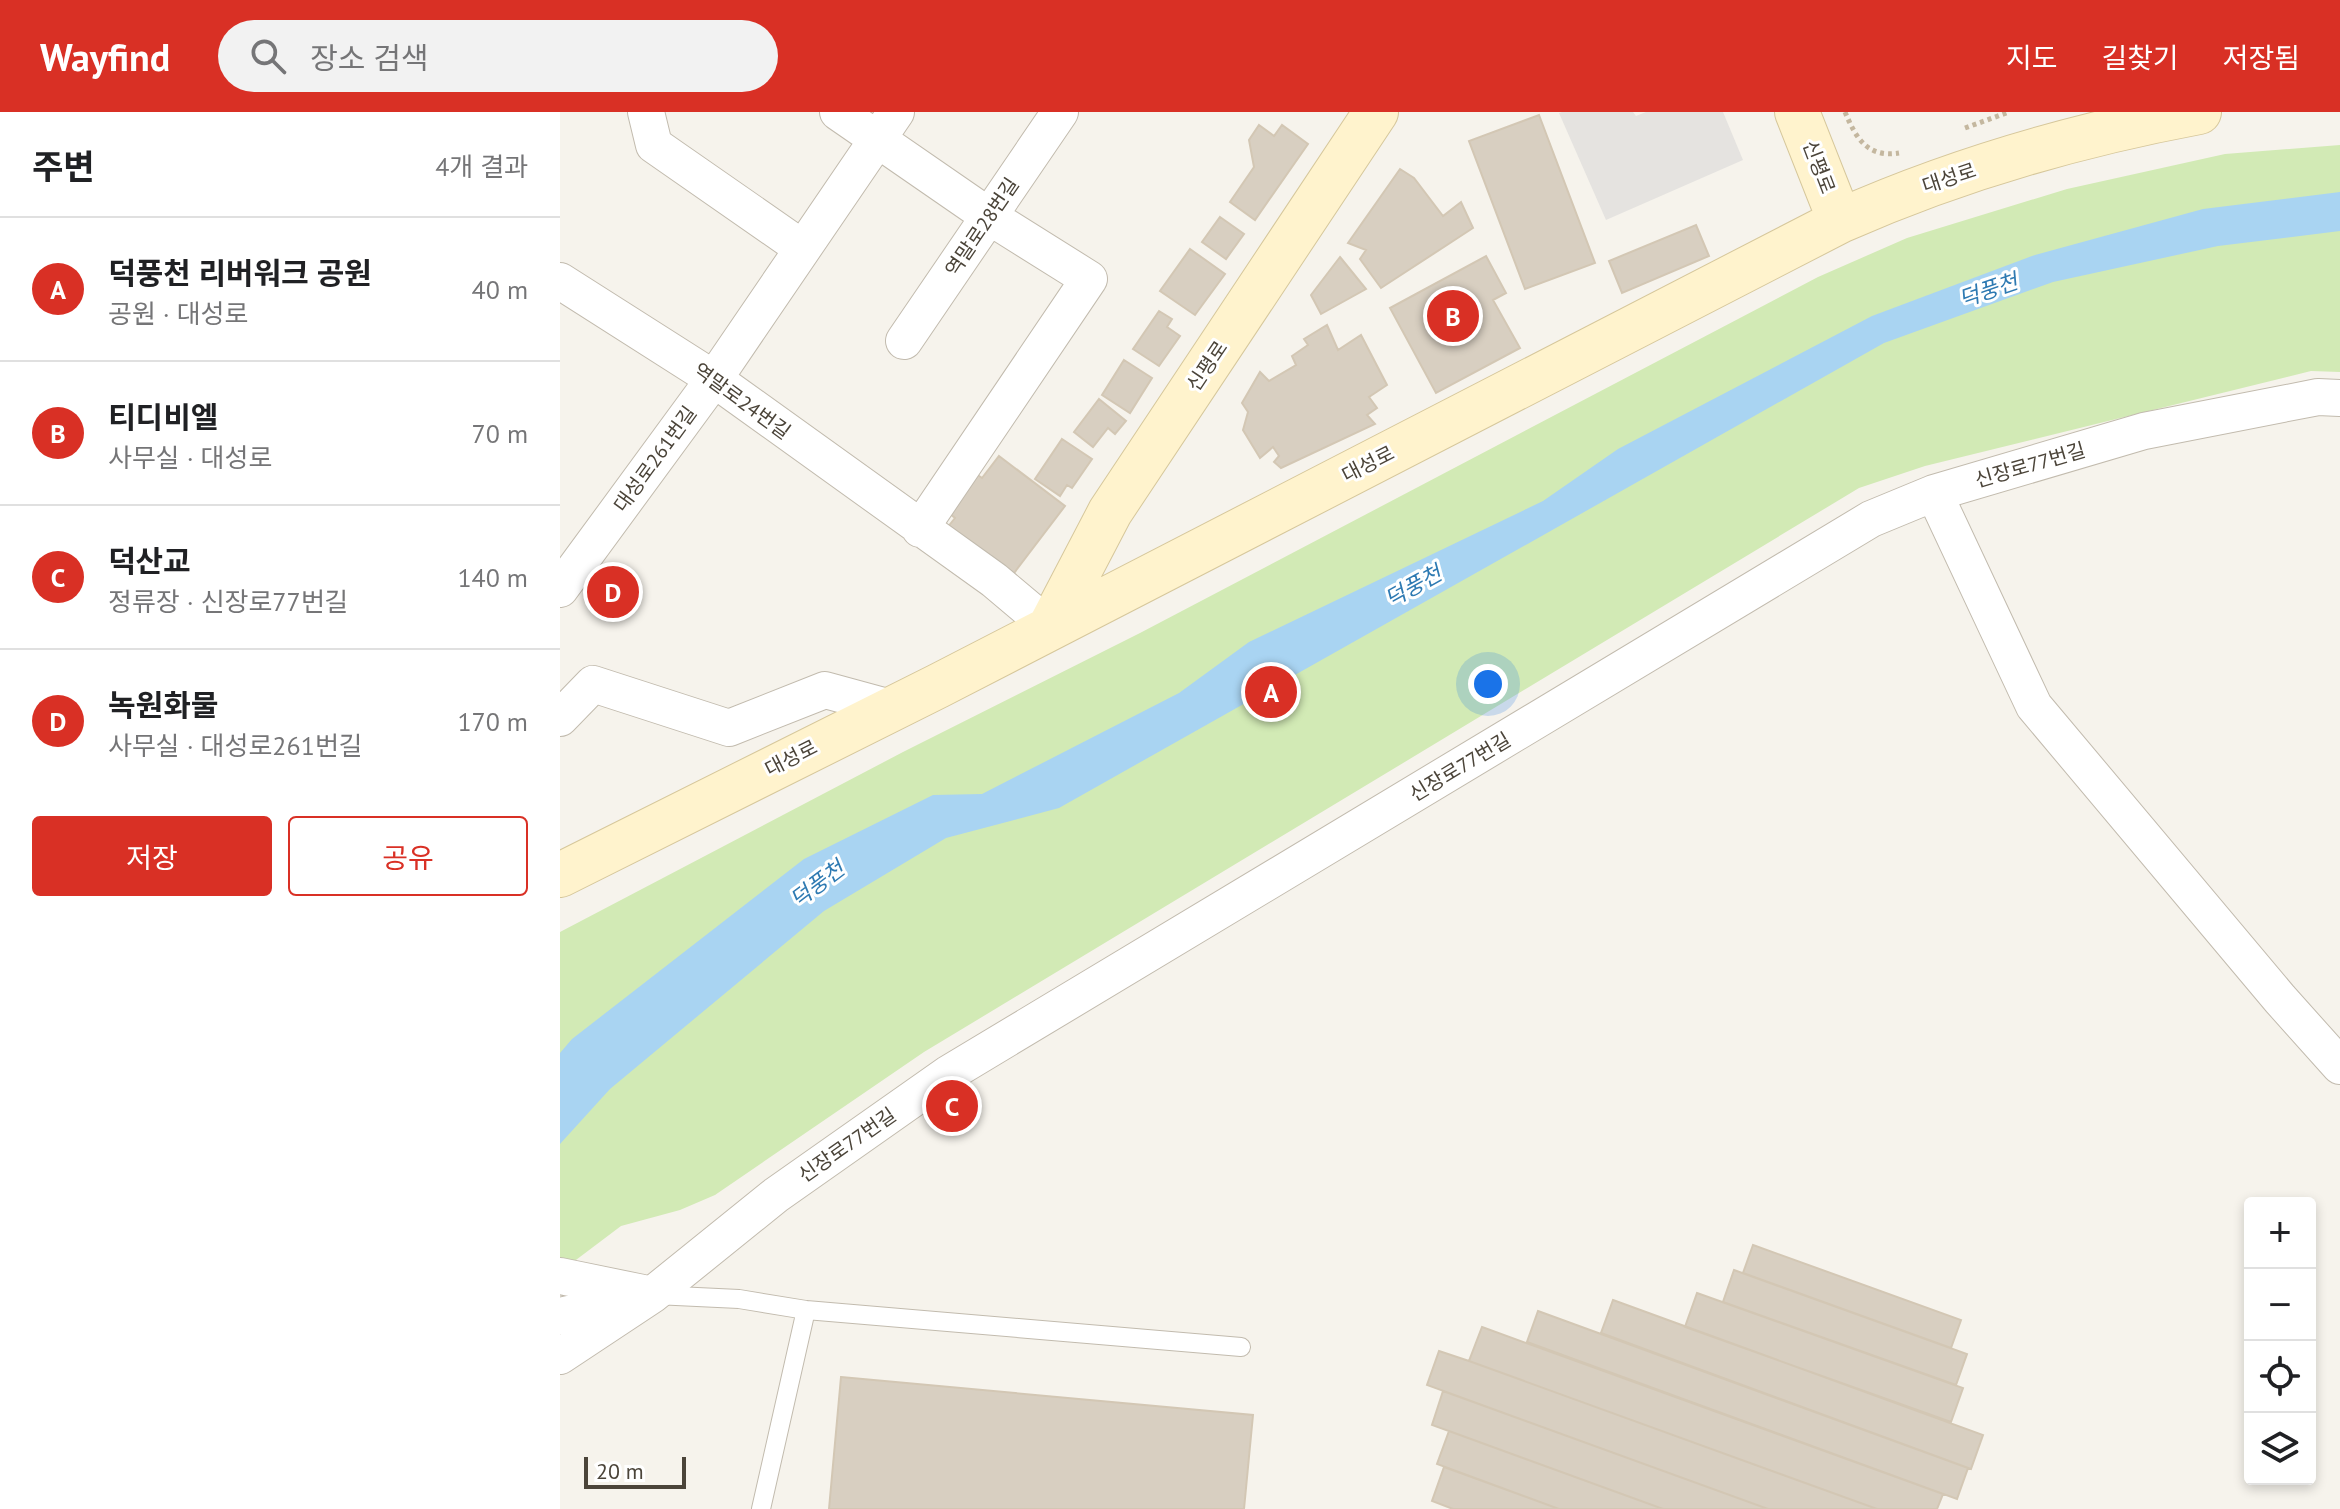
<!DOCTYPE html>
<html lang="ko">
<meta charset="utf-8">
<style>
body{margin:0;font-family:"PT Sans","Noto Sans KR",sans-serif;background:#f2f2f2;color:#202124}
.controls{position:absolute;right:24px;bottom:24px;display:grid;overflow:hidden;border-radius:8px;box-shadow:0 4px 12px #0003}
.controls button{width:72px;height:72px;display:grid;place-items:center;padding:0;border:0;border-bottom:2px solid #e0e0e0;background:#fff;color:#202124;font:40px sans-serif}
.scale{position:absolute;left:24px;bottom:20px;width:102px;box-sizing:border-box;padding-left:8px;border:4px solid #4b4439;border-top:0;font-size:22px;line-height:28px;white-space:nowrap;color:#4b4439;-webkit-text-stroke:6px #fff;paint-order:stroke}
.you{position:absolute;left:928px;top:572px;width:28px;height:28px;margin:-20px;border:6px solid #fff;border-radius:50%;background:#1a73e8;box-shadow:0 0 0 12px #1a73e833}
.badge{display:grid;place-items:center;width:52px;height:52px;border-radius:50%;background:#d93025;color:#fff;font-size:26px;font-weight:700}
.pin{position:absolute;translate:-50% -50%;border:4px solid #fff;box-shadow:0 2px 8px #0006}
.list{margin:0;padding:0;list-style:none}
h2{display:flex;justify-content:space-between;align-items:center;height:104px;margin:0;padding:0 32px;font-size:34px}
h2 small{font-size:26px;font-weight:400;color:#757577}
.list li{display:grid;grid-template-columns:52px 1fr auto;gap:24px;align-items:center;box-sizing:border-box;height:144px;padding:0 32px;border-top:2px solid #e0e0e0}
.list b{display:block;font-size:30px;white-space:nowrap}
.list p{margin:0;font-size:26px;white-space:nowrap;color:#757577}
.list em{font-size:26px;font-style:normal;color:#757577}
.actions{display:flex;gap:16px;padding:24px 32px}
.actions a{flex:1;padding:18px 0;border:2px solid #d93025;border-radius:8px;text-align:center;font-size:28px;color:#d93025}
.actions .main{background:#d93025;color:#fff}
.icon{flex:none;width:44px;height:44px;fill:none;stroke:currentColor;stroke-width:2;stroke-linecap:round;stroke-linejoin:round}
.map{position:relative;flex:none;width:1780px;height:1397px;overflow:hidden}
header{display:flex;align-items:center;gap:48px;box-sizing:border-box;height:112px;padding:0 40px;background:#d93025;color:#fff}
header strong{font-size:38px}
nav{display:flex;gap:44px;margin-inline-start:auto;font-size:28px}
.search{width:560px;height:72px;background:#f2f2f2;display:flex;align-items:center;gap:20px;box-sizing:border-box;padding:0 28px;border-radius:44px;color:#757577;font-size:30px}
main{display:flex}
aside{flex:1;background:#fff}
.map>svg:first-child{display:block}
.green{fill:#d2eab5}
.parking{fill:#e5e3e0}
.water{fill:#a9d4f2}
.building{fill:#d8cfc1;stroke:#d3c7b4;stroke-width:2}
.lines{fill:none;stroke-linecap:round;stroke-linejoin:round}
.lane-casing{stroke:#c2bbae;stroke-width:20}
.street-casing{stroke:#c2bbae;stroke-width:38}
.secondary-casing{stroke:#d6c79b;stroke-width:46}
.path{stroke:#c4b79f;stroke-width:5;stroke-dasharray:4 4;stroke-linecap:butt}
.lane{stroke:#fff;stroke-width:18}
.street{stroke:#fff;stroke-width:36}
.secondary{stroke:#fff3cd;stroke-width:44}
.labels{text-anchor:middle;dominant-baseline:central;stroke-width:6;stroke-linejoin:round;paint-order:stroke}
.street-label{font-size:20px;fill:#4b4439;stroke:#fff}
.water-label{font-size:22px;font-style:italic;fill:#2e7ab2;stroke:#fff}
</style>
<header>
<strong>Wayfind</strong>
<div class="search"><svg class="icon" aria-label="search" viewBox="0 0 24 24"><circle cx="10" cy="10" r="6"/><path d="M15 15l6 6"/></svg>장소 검색</div>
<nav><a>지도</a><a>길찾기</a><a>저장됨</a></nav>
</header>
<main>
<aside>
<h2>주변<small>4개 결과</small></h2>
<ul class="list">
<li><span class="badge">A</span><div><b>덕풍천 리버워크 공원</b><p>공원 · 대성로</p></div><em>40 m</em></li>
<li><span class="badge">B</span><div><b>티디비엘</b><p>사무실 · 대성로</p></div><em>70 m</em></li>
<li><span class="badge">C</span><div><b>덕산교</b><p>정류장 · 신장로77번길</p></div><em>140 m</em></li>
<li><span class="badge">D</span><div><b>녹원화물</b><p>사무실 · 대성로261번길</p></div><em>170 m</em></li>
</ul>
<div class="actions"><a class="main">저장</a><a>공유</a></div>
</aside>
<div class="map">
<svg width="1780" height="1397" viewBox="0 0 1780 1397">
<rect width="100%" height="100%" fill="#f6f3ec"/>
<path class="green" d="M1780,33V260L1751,259L1365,354L1299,376L364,940L155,1083L120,1098L61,1114L0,1160V820L343,640L580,521L1258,165L1347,126L1507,77L1665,42Z"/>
<path class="parking" d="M1002,0H1073L1076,4L1086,0H1163L1183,48L1046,108L999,1Z"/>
<path class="water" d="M1780,80V119L1658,134L1493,170L1324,231L499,696L386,726L264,799L50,977L0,1032V941L12,927L244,747L373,683L422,682L619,581L689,530L983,389L1058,337L1312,204L1475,143L1643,97Z"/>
<path class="building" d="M979,3L1035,151L965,177L909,29Z
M699,13L714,24L722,13L748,32L695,108L670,90L694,55L689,28Z
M840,57L854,66L883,104L901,90L913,116L821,176L800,147L806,138L788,131Z
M660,105L684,122L666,147L642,130Z
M1136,113L1149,144L1062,181L1049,149Z
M630,137L665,162L635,203L600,179Z
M926,144L946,181L933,188L960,236L876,281L830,196Z
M780,145L806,177L761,202L751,183Z
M599,199L612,207L607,215L620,224L599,254L573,237Z
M767,213L778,238L801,223L827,273L809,285L817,296L807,303L815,312L721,356L714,350L719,344L713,335L700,346L683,318L688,300L682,291L700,260L709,269L736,253L732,244L748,233L744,227Z
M564,248L592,266L570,301L542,283Z
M539,287L566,309L555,322L548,316L533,335L514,320Z
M502,327L532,347L512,376L507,373L500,384L475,367Z
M439,344L505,394L451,465L387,416L395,406L383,396L412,359L422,366Z
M1193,1133L1401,1208L1391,1236L1183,1161Z
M1174,1158L1407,1242L1396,1273L1163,1190Z
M1137,1181L1403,1276L1391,1310L1125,1215Z
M1053,1188L1423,1323L1411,1357L1041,1221Z
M978,1199L1408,1356L1397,1387L967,1230Z
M922,1215L1383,1382L1377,1397H1317L909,1249Z
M879,1239L909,1249L1317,1397H1208L867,1273Z
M281,1265L693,1303L684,1397H269Z
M883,1279L1208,1397H1103L872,1313Z
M889,1319L1103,1397H999L877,1352Z
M884,1355L999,1397H893L872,1389Z"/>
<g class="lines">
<g class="lane-casing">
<path id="lane" d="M95,1183L179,1187L246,1198L681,1235
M201,1397L246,1198"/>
</g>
<g class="street-casing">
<path id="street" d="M86,0L94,33L242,136
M278,0L430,105L529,167L360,417
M0,169L154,267L434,468L490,515
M344,229L500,0
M1374,381L1474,594L1720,887L1780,954
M0,477L154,267L336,0
M0,606L33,572L169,616L265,578L331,596
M0,1164L83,1181
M0,1204L71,1188
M0,1244L92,1183L216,1083L388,962L1311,407L1374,381L1584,319L1758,285L1780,286"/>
</g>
<g class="secondary-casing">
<path id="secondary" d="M1237,0L1280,109
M490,515L550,400L816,0
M0,763L378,574L1280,109C1395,58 1516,23 1639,0"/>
</g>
<path class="path" d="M1285,0C1296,26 1307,46 1339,41
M1405,16L1449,0"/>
<use href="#lane" class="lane"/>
<use href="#street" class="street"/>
<use href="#secondary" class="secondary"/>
</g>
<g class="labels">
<g class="street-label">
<text transform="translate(1259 55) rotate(69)">신평로</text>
<text transform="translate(1389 66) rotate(-18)">대성로</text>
<text transform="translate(422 115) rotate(-56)">역말로28번길</text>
<text transform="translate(647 254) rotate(-56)">신평로</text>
<text transform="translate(182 289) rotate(36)">역말로24번길</text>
<text transform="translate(95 347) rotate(-54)">대성로261번길</text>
<text transform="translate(808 352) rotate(-27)">대성로</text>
<text transform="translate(1470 353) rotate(-16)">신장로77번길</text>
<text transform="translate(231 646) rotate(-27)">대성로</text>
<text transform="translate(900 655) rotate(-31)">신장로77번길</text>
<text transform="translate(287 1033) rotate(-35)">신장로77번길</text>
</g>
<g class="water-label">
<text transform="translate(1428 178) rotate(-19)">덕풍천</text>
<text transform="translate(853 474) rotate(-29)">덕풍천</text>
<text transform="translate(257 772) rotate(-37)">덕풍천</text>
</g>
</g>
</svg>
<div class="controls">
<button>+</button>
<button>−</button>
<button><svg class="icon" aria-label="locate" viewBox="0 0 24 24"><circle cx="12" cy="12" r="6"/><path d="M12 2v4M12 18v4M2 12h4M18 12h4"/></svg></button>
<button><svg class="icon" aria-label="layers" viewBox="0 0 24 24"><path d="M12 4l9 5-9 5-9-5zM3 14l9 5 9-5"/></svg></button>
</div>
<div class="scale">20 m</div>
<div class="you"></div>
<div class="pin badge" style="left:711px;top:580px">A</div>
<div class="pin badge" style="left:893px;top:204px">B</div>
<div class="pin badge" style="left:392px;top:994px">C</div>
<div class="pin badge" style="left:53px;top:480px">D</div>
</div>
</main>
